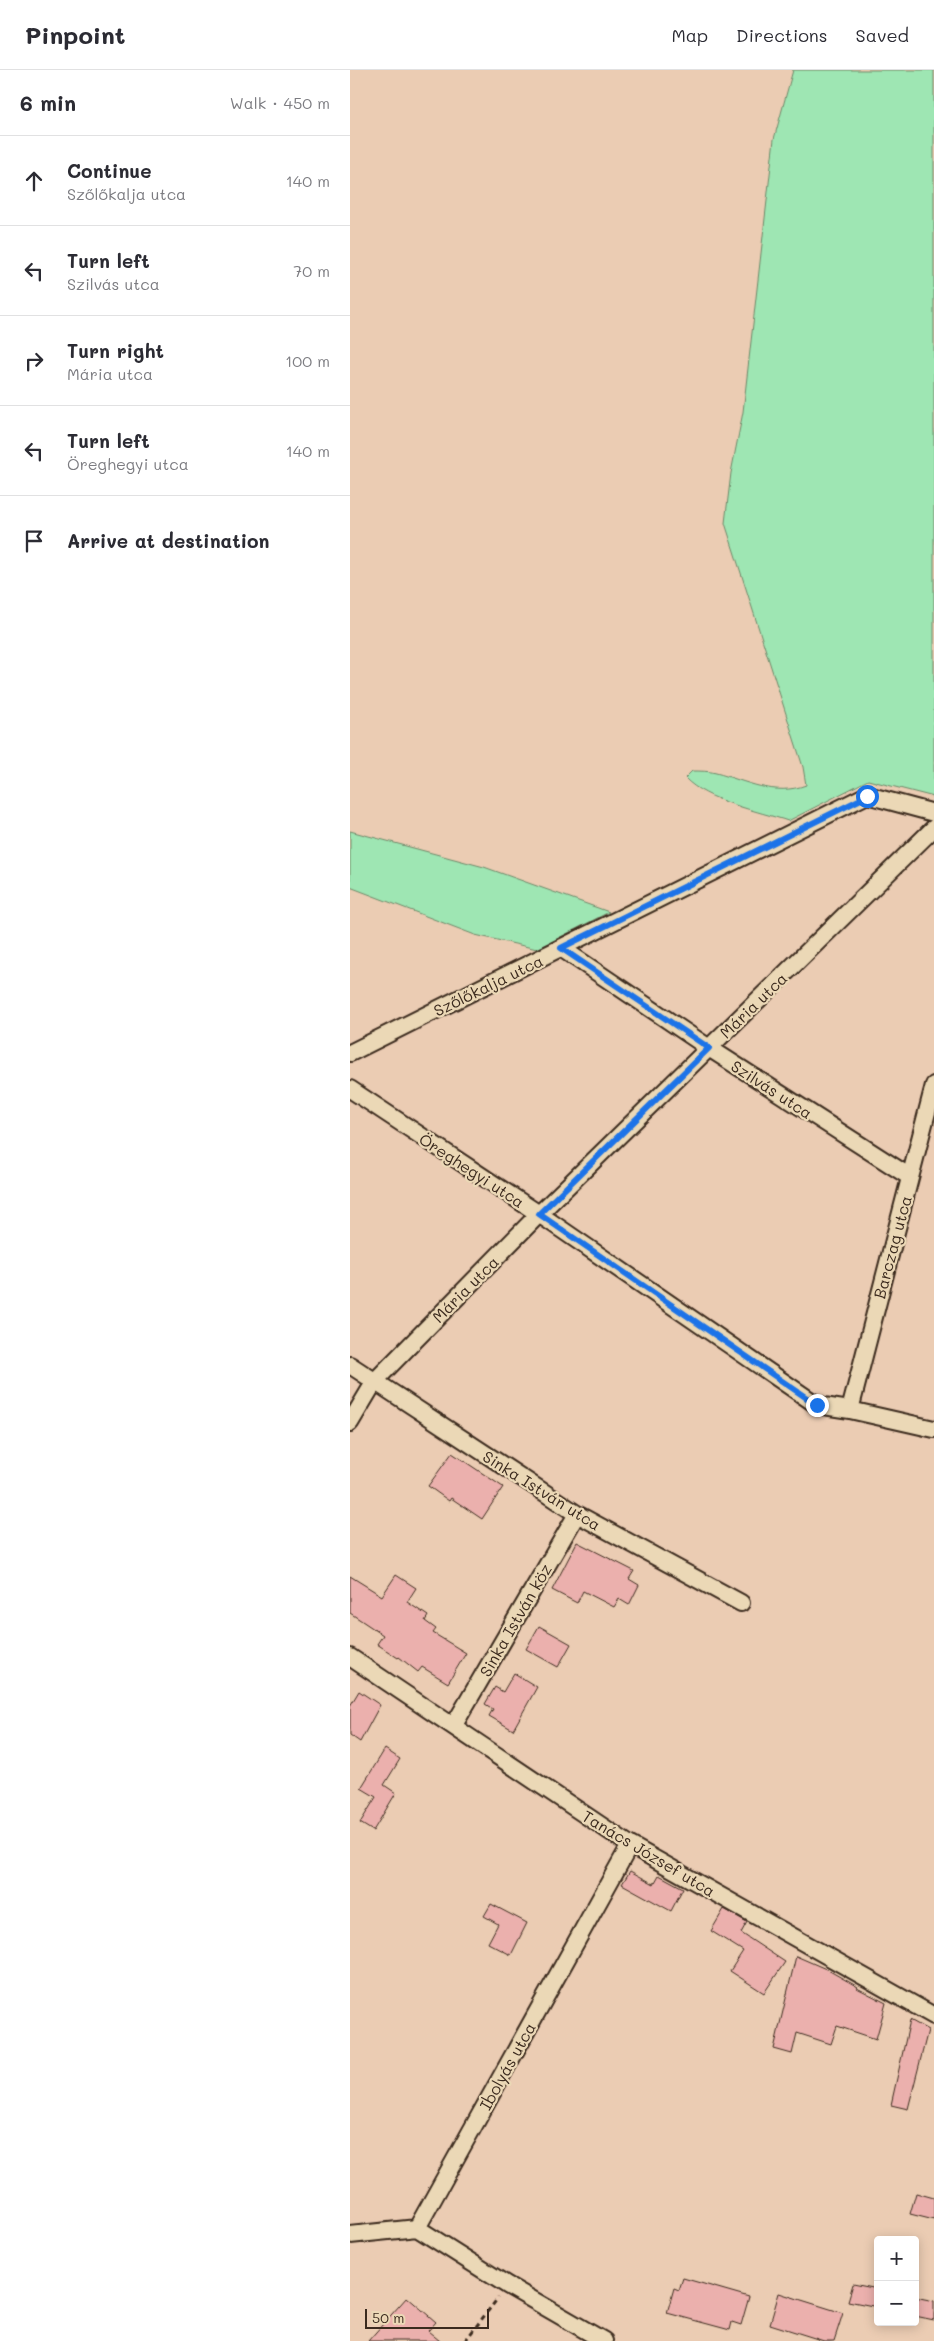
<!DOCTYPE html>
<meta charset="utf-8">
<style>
body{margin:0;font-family:Mali,sans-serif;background:#f2f2f3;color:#2b2b33}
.controls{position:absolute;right:15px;bottom:15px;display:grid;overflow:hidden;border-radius:5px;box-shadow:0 2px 12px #0003}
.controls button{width:45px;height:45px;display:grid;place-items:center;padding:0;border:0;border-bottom:1px solid #e1e1e2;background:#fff;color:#2b2b33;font:25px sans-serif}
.scale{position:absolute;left:15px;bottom:12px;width:124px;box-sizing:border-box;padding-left:5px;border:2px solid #3b2a1e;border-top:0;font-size:14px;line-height:18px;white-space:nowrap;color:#3b2a1e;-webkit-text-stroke:4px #ebd8b6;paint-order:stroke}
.stop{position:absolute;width:15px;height:15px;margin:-11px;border:4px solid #1a73e8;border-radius:50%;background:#fff}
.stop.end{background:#1a73e8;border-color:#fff;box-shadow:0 1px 5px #0008}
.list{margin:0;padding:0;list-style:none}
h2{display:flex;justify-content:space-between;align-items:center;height:65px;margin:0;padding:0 20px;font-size:21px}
h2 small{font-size:16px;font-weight:400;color:#7c7c81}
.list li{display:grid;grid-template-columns:32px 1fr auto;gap:15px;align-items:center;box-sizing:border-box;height:90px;padding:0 20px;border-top:1px solid #e1e1e2}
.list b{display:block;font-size:19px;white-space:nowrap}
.list p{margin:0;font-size:16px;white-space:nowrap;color:#7c7c81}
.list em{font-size:16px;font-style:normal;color:#7c7c81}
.icon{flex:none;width:28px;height:28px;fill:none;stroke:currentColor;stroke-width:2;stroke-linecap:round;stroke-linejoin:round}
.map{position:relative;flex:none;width:584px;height:2271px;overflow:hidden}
header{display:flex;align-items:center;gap:30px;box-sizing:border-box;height:70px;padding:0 25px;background:#fff;border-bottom:1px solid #e1e1e2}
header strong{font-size:24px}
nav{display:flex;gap:28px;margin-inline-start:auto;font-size:18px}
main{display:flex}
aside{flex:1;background:#fff}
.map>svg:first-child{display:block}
.green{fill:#9ee6b3;stroke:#6c8868}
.building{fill:#ebb0ad;stroke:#3b2a1e}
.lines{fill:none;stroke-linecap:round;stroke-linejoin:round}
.street-casing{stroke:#3b2a1e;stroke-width:20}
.path{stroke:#3b2a1e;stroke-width:3;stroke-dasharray:5 4;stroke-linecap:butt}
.street{stroke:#ebd8b6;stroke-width:16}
.route{stroke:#1a73e8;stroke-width:6}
.labels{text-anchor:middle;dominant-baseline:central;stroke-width:4.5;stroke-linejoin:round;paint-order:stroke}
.street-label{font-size:16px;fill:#3b2a1e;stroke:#ebd8b6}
</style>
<header>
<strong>Pinpoint</strong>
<nav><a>Map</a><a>Directions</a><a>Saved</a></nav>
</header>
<main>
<aside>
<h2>6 min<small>Walk · 450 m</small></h2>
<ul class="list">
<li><svg class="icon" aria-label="ahead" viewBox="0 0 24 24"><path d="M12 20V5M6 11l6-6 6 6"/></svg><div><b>Continue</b><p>Szőlőkalja utca</p></div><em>140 m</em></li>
<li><svg class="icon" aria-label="left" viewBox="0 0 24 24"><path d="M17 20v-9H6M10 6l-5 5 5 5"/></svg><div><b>Turn left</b><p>Szilvás utca</p></div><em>70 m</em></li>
<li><svg class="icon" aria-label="right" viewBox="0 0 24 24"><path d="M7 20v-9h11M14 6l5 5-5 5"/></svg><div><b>Turn right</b><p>Mária utca</p></div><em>100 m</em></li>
<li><svg class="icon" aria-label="left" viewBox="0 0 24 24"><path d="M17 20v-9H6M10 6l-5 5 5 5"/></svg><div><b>Turn left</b><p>Öreghegyi utca</p></div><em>140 m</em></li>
<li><svg class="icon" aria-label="arrive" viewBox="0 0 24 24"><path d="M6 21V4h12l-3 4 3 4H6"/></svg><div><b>Arrive at destination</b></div></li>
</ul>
</aside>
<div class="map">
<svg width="584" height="2271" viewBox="0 0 584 2271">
<rect width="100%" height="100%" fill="#ebccb3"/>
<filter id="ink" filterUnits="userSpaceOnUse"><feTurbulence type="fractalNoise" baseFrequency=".02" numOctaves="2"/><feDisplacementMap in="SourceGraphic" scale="10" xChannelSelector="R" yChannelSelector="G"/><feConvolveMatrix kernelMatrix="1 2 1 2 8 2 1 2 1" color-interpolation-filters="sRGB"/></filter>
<g filter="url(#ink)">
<path class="green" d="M443,0H584V727L518,710L438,751C408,741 356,731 335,708L342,701C350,701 359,701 366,703C396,711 425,727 456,715L453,697L375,453L381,403L393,342L424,69Z
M0,761L134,797L259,842L187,879L125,865L0,817Z"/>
<path class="building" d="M102,1383L153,1417L132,1449L101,1428L99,1431L78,1416Z
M227,1472L284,1501L279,1509L289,1515L279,1535L269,1529L264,1537L233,1521L227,1533L202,1520Z
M46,1505L66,1518L57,1532L78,1546L75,1551L86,1559L83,1563L116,1583L98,1613L72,1597L68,1602L49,1587L48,1588L27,1574L33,1565L0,1543V1506L32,1526Z
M189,1556L221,1574L208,1597L176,1579Z
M164,1603L187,1617L163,1660L139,1646L143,1639L135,1634L145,1617L153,1622Z
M9,1621L30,1635L10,1672L0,1665V1636Z
M35,1679L50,1689L34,1715L46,1723L23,1761L10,1753L26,1727L11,1718Z
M280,1801L304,1814L309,1805L333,1818L321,1841L272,1814Z
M141,1834L177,1853L161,1885L138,1873L148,1854L134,1846Z
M374,1839L397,1852L391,1863L435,1892L414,1923L380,1901L393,1881L361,1861Z
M446,1886L476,1899L508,1917L507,1918L536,1933L526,1969L487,1956L481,1974L447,1963L442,1984L424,1979Z
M560,1950L578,1960L558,2039L541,2035Z
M566,2123L584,2128V2150L560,2144Z
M333,2208L399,2227L391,2255L382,2252L380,2260L317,2243L324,2218L329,2220Z
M503,2214L528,2219V2237L498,2231Z
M429,2223L493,2243L484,2271H474L420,2254Z
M57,2227L86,2252L78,2261L90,2271H18Z
M565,2227L584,2231V2250L565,2246Z"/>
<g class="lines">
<g class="street-casing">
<path id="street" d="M211,878L359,978L560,1107
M0,983L517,725L584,743
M0,1019L189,1144L467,1335L500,1340L584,1359
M0,1295L227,1444L391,1533
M500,1340L584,1015
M0,1353L25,1311L189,1144L584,758
M0,1587L280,1775L584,1946
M104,1655L227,1444
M67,2158L157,2215L254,2271
M0,2165L67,2158L280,1775"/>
</g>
<path class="path" d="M115,2271L148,2228"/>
<use href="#street" class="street"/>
</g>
</g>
<g class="lines" filter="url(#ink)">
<path class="route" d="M467,1335L189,1144L359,978L211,878L517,726"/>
</g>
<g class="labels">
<g class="street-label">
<text transform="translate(138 915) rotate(-26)">Szőlőkalja utca</text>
<text transform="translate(403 935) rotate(-44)">Mária utca</text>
<text transform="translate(422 1019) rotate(33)">Szilvás utca</text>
<text transform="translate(122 1100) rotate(33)">Öreghegyi utca</text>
<text transform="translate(542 1177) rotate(-75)">Barczag utca</text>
<text transform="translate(115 1219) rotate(-45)">Mária utca</text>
<text transform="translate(192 1420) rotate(32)">Sinka István utca</text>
<text transform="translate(165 1550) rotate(-60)">Sinka István köz</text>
<text transform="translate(299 1783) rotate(31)">Tanács József utca</text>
<text transform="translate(157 1996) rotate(-61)">Ibolyás utca</text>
</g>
</g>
</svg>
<div class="controls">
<button>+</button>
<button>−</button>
</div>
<div class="scale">50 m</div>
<div class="stop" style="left:517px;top:726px"></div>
<div class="stop end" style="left:467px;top:1335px"></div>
</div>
</main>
